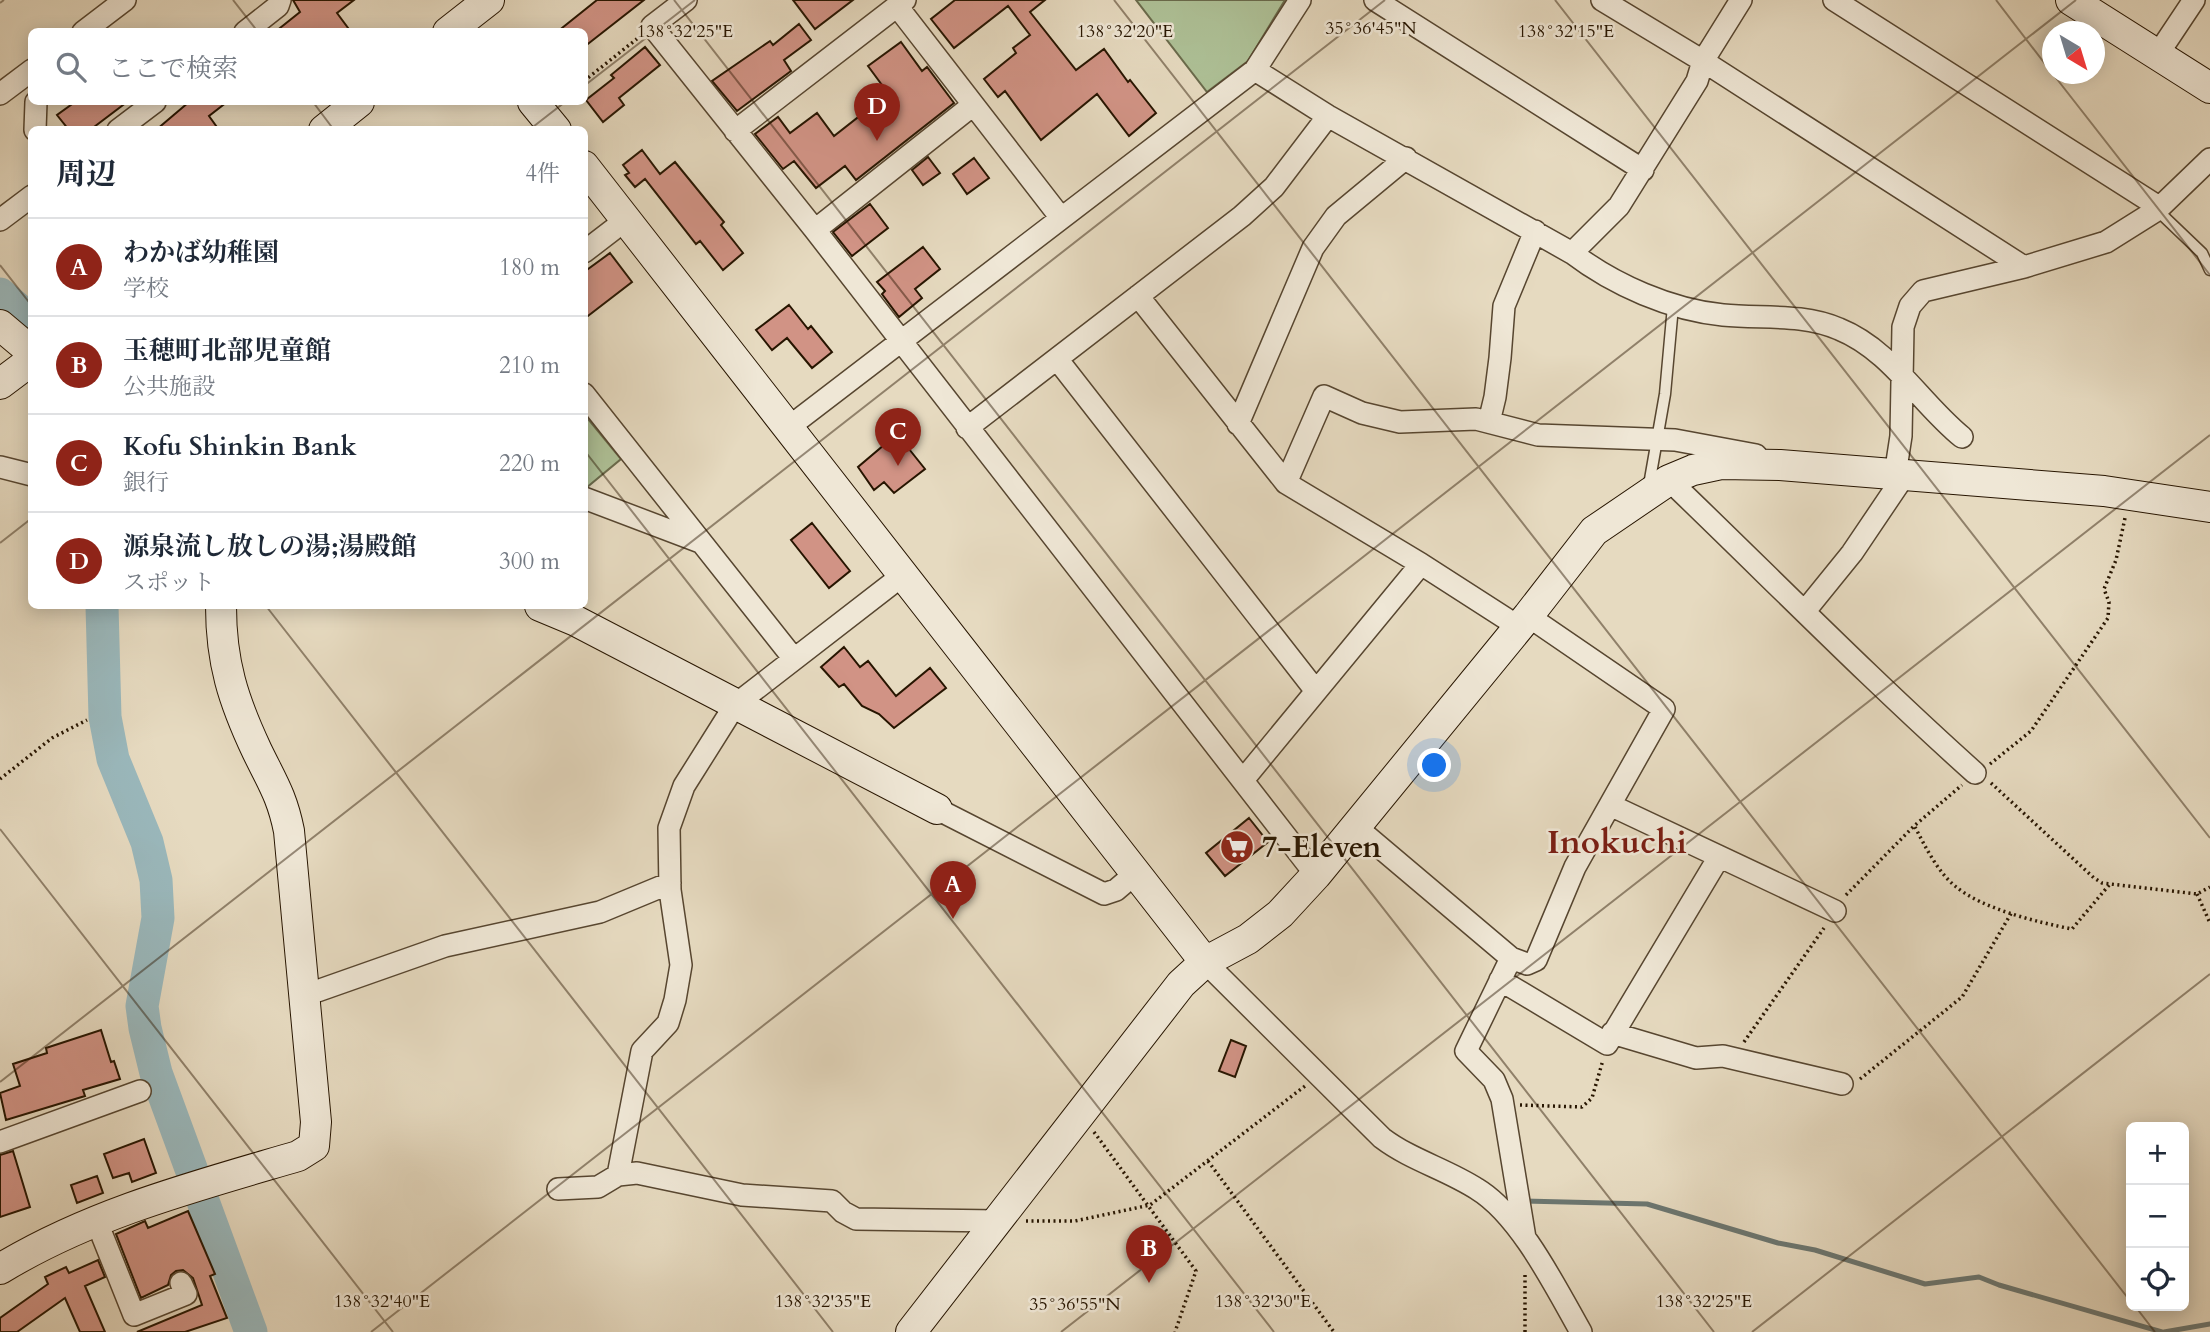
<!DOCTYPE html>
<html lang="ja">
<meta charset="utf-8">
<style>
body{margin:0;font-family:Cardo,"Noto Serif JP",serif;background:#f2f2f3;color:#1f2937}
.controls{position:absolute;right:21px;bottom:21px;display:grid;overflow:hidden;border-radius:10px;box-shadow:0 4px 18px #0003}
.controls button{width:63px;height:63px;display:grid;place-items:center;padding:0;border:0;border-bottom:2px solid #e0e1e3;background:#fff;color:#1f2937;font:35px sans-serif}
.compass{position:absolute;left:2042px;top:21px;width:63px;height:63px;border-radius:50%;background:#fff;box-shadow:0 4px 18px #0003;rotate:142deg}
.you{position:absolute;left:1435px;top:766px;width:24px;height:24px;margin:-18px;border:5px solid #fff;border-radius:50%;background:#1a73e8;box-shadow:0 0 0 10px #1a73e833}
.badge{display:grid;place-items:center;width:46px;height:46px;border-radius:50%;background:#8f2418;color:#fff;font-size:23px;font-weight:700}
.pin{position:absolute;translate:-50% -58px;filter:drop-shadow(0 2px 4px #0008)}
.pin::after{content:'';position:absolute;top:37px;width:24px;height:21px;background:inherit;clip-path:polygon(0 0,100% 0,50% 100%)}
.list{margin:0;padding:0;list-style:none}
h2{display:flex;justify-content:space-between;align-items:center;height:91px;margin:0;padding:0 28px;font-size:30px}
h2 small{font-size:23px;font-weight:400;color:#747a83}
.list li{display:grid;grid-template-columns:46px 1fr auto;gap:21px;align-items:center;box-sizing:border-box;height:98px;padding:0 28px;border-top:2px solid #e0e1e3}
.list b{display:block;font-size:26px;white-space:nowrap}
.list p{margin:0;font-size:23px;white-space:nowrap;color:#747a83}
.list em{font-size:23px;font-style:normal;color:#747a83}
.icon{flex:none;width:38px;height:38px;fill:none;stroke:currentColor;stroke-width:2;stroke-linecap:round;stroke-linejoin:round}
.map{position:relative;flex:none;width:2210px;height:1332px;overflow:hidden}
.search{position:absolute;background:#fff;box-shadow:0 4px 18px #0003;left:28px;top:28px;width:560px;height:77px;display:flex;align-items:center;gap:18px;box-sizing:border-box;padding:0 24px;border-radius:10px;color:#747a83;font-size:26px}
.panel{position:absolute;background:#fff;box-shadow:0 4px 18px #0003;left:28px;top:126px;width:560px;height:483px;border-radius:10px}
.map>svg:first-child{display:block}
.green{fill:#aec197;stroke:#6a6b4c;stroke-width:2}
.lines{fill:none;stroke-linecap:round;stroke-linejoin:round}
.stream{stroke:#6c7771;stroke-width:5}
.river{stroke:#9ab8bc;stroke-width:33}
.building{fill:#d19385;stroke:#271500;stroke-width:2}
.lane-casing{stroke:#574630;stroke-width:13}
.street-casing{stroke:#574630;stroke-width:24}
.secondary-casing{stroke:#271500;stroke-width:32}
.path{stroke:#271500;stroke-width:3.5;stroke-dasharray:2 3.5;stroke-linecap:butt}
.lane{stroke:#efe7d6;stroke-width:10}
.street{stroke:#efe7d6;stroke-width:21}
.secondary{stroke:#efe7d6;stroke-width:30}
.ticks{fill:none;stroke:#271500;stroke-width:2;stroke-opacity:0.45}
.labels{text-anchor:middle;dominant-baseline:central;stroke-width:5;stroke-linejoin:round;paint-order:stroke}
.poi-label{font-size:30px;font-weight:bold;fill:#271500;stroke:#efe7d6;text-anchor:start}
.quarter-label{font-size:33px;font-weight:bold;fill:#7a1f14;stroke:#efe7d6}
.ticks-label{font-size:18px;text-anchor:middle;fill:#271500;stroke:#efe7d6;stroke-width:5;stroke-linejoin:round;paint-order:stroke}
</style>
<div class="map">
<svg width="2210" height="1332" viewBox="0 0 2210 1332">
<rect width="100%" height="100%" fill="#e6dac0"/>
<filter id="stains"><feTurbulence type="fractalNoise" baseFrequency=".00286" numOctaves="4"/><feColorMatrix values="0 0 0 0 .2 0 0 0 0 .09 0 0 0 0 .02 0 0 0 .5 -.17"/></filter>
<radialGradient id="worn" r=".72"><stop offset=".6" stop-color="#630" stop-opacity="0"/><stop offset="1" stop-color="#630" stop-opacity=".3"/></radialGradient>
<path class="green" d="M1136,0H1285L1248,61L1207,92Z
M584,414L621,459L586,488L584,487Z"/>
<g class="lines">
<path class="stream" d="M1524,1201L1647,1204L1778,1243L1815,1250L1925,1284L1979,1277L1999,1285L2162,1332
M2164,1332L2210,1324"/>
<path class="river" d="M0,294L32,321
M102,606L105,717L113,759L147,842L156,880L158,918L142,1006L145,1028L156,1073L251,1332"/>
</g>
<path class="building" d="M293,0H354L337,13L351,32H275L300,12Z
M597,0H644L584,47V32H557Z
M793,0H853L815,29Z
M955,0H1045L1030,12L1076,70L1104,49L1128,82L1130,80L1156,113L1129,136L1097,94L1041,140L1005,91L998,97L984,79L1016,53L1013,48L1030,35L1008,6L954,48L931,19Z
M799,24L811,40L784,60L791,71L737,111L712,81L770,41L773,45Z
M901,42L922,71L927,67L954,103L856,180L845,166L816,188L794,161L783,169L755,134L778,117L790,133L817,113L834,136L866,111L871,117L893,100L868,66Z
M645,47L660,65L619,98L624,105L603,122L586,100L614,78L611,75Z
M75,102H127L90,130H69L57,115Z
M189,102H227L209,116L219,130H156Z
M642,150L660,174L675,162L724,222L721,225L743,253L723,270L700,241L696,244L645,179L635,187L625,175L629,173L623,165Z
M928,157L940,173L923,185L912,170Z
M974,158L989,178L967,194L953,174Z
M870,204L888,228L852,256L833,232Z
M923,247L940,269L915,289L922,298L899,317L882,294L885,291L877,282Z
M610,253L632,282L584,319V272Z
M789,305L808,329L811,326L832,352L812,368L787,338L772,350L756,330Z
M897,434L925,469L894,493L884,482L874,490L858,467Z
M812,523L850,571L829,588L791,540Z
M844,647L860,667L868,661L896,696L930,668L946,688L894,728L879,714L862,706L844,684L839,687L821,667Z
M1249,818L1268,842L1225,876L1206,853Z
M101,1030L111,1062L114,1061L120,1079L83,1090L85,1096L6,1120L0,1093L20,1086L13,1064L47,1053L46,1048Z
M1231,1040L1246,1046L1235,1077L1219,1071Z
M144,1139L156,1173L132,1182L129,1173L113,1178L104,1154Z
M13,1151L30,1207L0,1217V1155Z
M97,1176L103,1193L77,1203L71,1185Z
M188,1211L215,1274L210,1276L227,1318L185,1332H137L202,1305L193,1278L183,1270L176,1271L171,1275L168,1285L141,1298L116,1234L145,1221L148,1228Z
M98,1260L105,1277L85,1286L105,1332H80L65,1298L17,1332H0V1318L48,1284L45,1277L66,1267L69,1273Z"/>
<g class="lines">
<g class="lane-casing">
<path id="lane" d="M2157,210L2202,253L2210,270
M1649,485L1665,394L1673,306"/>
</g>
<g class="street-casing">
<path id="street" d="M686,0L652,26L815,230L1316,875
M1375,0L1643,170
M1602,0L1703,61L2024,267
M1834,0L2159,207
M897,6L1061,218
M83,32L125,0
M245,32L278,6L280,0
M2158,54L2194,0
M1255,70L1328,116L1572,253L1619,206L1697,81L1703,61L1741,0
M0,94L32,70
M35,130L36,102
M118,130L155,102
M735,131L905,0
M0,220L32,196
M815,230L973,105
M584,252L627,219
M1572,253C1614,285 1671,310 1723,315C1762,319 1802,313 1839,329C1891,350 1920,403 1962,437
M1138,296L1286,483L1421,564L1519,627
M1057,359L1316,691
M584,394L794,659
M1489,422L1495,397L1500,358L1504,306L1535,231
M1238,424L1313,248L1336,216L1406,158
M789,427L1255,70L1300,0
M967,428L1242,216L1274,187L1328,116
M0,467L32,475
M1895,475L1901,436L1903,327L1910,306L1923,291L2024,267L2106,242L2157,210L2210,159
M1669,480C1771,578 1870,679 1975,773
M1286,483L1324,396L1362,413L1400,422L1476,419L1538,435L1675,440L1756,455
M584,498L700,542
M1805,611L1852,553L1904,476
M1243,780L1421,564
M1610,805L1835,911
M937,809L1104,894L1116,890L1136,873
M1356,827L1511,958L1466,1051L1494,1080L1502,1099L1525,1238
M1511,958L1527,964L1536,960L1575,867L1664,709L1528,616
M1205,962L1382,1138C1411,1160 1446,1169 1477,1189C1520,1215 1556,1288 1581,1332
M1500,980L1607,1044L1719,857
M303,996L445,946L600,912L670,883
M1612,1033L1696,1058L1723,1056L1842,1084
M0,1142L140,1091
M618,1175L642,1051L668,1023L675,1000L681,965L670,890L669,828L684,786L735,705L903,575
M558,1189L598,1187L618,1175L637,1173L742,1195L832,1201L843,1212L856,1219L997,1221
M96,1220L134,1315L186,1294L181,1283"/>
</g>
<g class="secondary-casing">
<path id="secondary" d="M2071,0L2210,88
M448,32L489,0
M533,102L556,130
M324,130L359,102
M584,166L1205,962
M0,325L32,352
M0,384L32,360
M540,606L576,621L937,809
M0,1269C92,1213 196,1186 298,1156L314,1146L316,1122L289,831C282,796 272,782 257,751C233,700 221,662 221,606
M911,1332L1181,984L1205,962L1248,939L1280,914L1316,875L1528,616L1594,531L1669,480L1693,470L1721,464L1780,465L2104,491L2210,507"/>
</g>
<path class="path" d="M584,81L638,38
M1990,764L2031,731L2108,618L2109,602L2104,589L2116,560L2125,518
M0,779L52,738L87,720
M1991,783L2094,878L2102,883L2197,894L2210,887
M1915,827C1925,846 1937,871 1955,886C1982,909 2037,922 2072,929L2110,884
M2197,894L2210,923
M1846,895L1914,826L1962,785
M1744,1042L1824,928
M1860,1079L1962,997L2012,912
M1520,1105L1582,1107L1592,1098L1603,1060
M1094,1132L1196,1271L1175,1332
M1208,1161L1334,1332
M1026,1221H1075L1150,1205L1305,1086
M1525,1275V1332"/>
<use href="#lane" class="lane"/>
<use href="#street" class="street"/>
<use href="#secondary" class="secondary"/>
</g>
<path class="ticks" d="M233,0L258,32M674,0L1714,1332M1114,0L2131,1302M1555,0L2210,838M1996,0L2052,73M0,3L4,0M2053,74L2210,275M584,86L695,0M313,102L334,130M529,130L565,102M0,265L32,306M584,450L1274,1332M0,543L32,518M266,606L833,1332M0,829L393,1332M0,1082L1385,0M2135,1306L2155,1332M371,1332L2076,0M1061,1332L2210,435M1752,1332L2210,974"/>
<defs>
<g id="supermarket-disc" transform="scale(1.75)"><circle r="9.5" fill="#8f2418" stroke="#efe7d6"/><path d="M-6-5.5h2.5l.6 2H6L4.5 2H-2.5L-4.4-4H-6ZM-1.5 3.2a1.3 1.3 0 1 0 .1 0ZM3 3.2a1.3 1.3 0 1 0 .1 0Z" fill="#fff"/></g>
</defs>
<g fill-rule="evenodd">
<use href="#supermarket-disc" x="1237" y="847"/>
</g>
<g class="labels">
<g class="poi-label">
<text x="1262" y="847">7-Eleven</text>
</g>
<g class="quarter-label">
<text x="1617" y="842">Inokuchi</text>
</g>
</g>
<g class="ticks-label">
<text x="1371" y="34">35°36'45"N</text>
<text x="685" y="37">138°32'25"E</text>
<text x="1125" y="37">138°32'20"E</text>
<text x="1566" y="37">138°32'15"E</text>
<text x="382" y="1307">138°32'40"E</text>
<text x="823" y="1307">138°32'35"E</text>
<text x="1263" y="1307">138°32'30"E</text>
<text x="1704" y="1307">138°32'25"E</text>
<text x="1075" y="1310">35°36'55"N</text>
</g>
<rect width="100%" height="100%" filter="url(#stains)"/>
<rect width="100%" height="100%" fill="url(#worn)"/>
</svg>
<div class="controls">
<button>+</button>
<button>−</button>
<button><svg class="icon" aria-label="locate" viewBox="0 0 24 24"><circle cx="12" cy="12" r="6"/><path d="M12 2v4M12 18v4M2 12h4M18 12h4"/></svg></button>
</div>
<svg class="compass" viewBox="-18 -18 36 36"><path d="M0-13l5 13h-10z" fill="#e53935"/><path d="M0 13l5-13h-10z" fill="#747a83"/></svg>
<div class="you"></div>
<div class="pin badge" style="left:953px;top:919px">A</div>
<div class="pin badge" style="left:1149px;top:1283px">B</div>
<div class="pin badge" style="left:898px;top:466px">C</div>
<div class="pin badge" style="left:877px;top:141px">D</div>
<div class="search"><svg class="icon" aria-label="search" viewBox="0 0 24 24"><circle cx="10" cy="10" r="6"/><path d="M15 15l6 6"/></svg>ここで検索</div>
<section class="panel">
<h2>周辺<small>4件</small></h2>
<ul class="list">
<li><span class="badge">A</span><div><b>わかば幼稚園</b><p>学校</p></div><em>180 m</em></li>
<li><span class="badge">B</span><div><b>玉穂町北部児童館</b><p>公共施設</p></div><em>210 m</em></li>
<li><span class="badge">C</span><div><b>Kofu Shinkin Bank</b><p>銀行</p></div><em>220 m</em></li>
<li><span class="badge">D</span><div><b>源泉流し放しの湯;湯殿館</b><p>スポット</p></div><em>300 m</em></li>
</ul>
</section>
</div>
